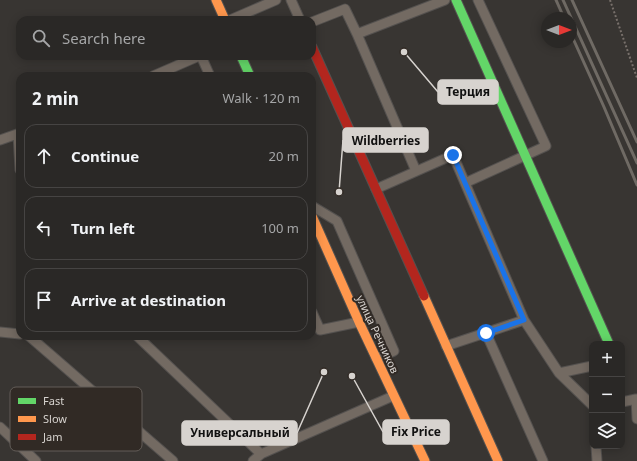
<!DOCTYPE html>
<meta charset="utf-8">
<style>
body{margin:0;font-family:"Noto Sans",sans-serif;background:#32302e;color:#f1f3f6}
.controls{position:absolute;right:12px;bottom:12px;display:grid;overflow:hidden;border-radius:8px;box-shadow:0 2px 10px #0003}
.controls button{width:36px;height:36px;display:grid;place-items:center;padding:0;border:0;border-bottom:1px solid #464443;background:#2a2826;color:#f1f3f6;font:20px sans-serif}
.compass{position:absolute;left:541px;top:12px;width:36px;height:36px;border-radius:50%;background:#2a2826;box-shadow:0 2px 10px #0003;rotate:90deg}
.stop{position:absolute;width:12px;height:12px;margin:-9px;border:3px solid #1a73e8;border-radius:50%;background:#fff}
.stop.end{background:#1a73e8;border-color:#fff;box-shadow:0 1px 4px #0008}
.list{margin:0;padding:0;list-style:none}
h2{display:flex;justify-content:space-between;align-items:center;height:52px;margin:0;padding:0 16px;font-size:17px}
h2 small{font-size:13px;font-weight:400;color:#a5a6a7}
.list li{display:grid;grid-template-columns:26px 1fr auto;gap:12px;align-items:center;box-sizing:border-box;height:64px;margin:0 8px 8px;padding:0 8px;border:1px solid #464443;border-radius:12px}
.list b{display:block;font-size:15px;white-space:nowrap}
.list em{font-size:13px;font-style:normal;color:#a5a6a7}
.icon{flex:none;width:22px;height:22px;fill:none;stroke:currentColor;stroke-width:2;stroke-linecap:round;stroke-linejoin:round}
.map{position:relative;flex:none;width:637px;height:461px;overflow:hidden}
.search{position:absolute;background:#2a2826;box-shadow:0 2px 10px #0003;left:16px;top:16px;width:300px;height:44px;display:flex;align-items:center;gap:10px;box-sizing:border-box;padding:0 14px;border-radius:12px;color:#a5a6a7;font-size:15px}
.panel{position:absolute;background:#2a2826;box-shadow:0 2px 10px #0003;left:16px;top:72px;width:300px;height:268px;border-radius:12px}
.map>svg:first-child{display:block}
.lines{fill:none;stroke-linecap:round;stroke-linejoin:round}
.street-casing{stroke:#54514f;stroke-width:11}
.fast-casing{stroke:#54514f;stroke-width:11}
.slow-casing{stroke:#54514f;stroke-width:11}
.jam-casing{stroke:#54514f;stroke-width:11}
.path{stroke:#78706b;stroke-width:2;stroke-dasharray:2 2;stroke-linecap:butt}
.street{stroke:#736a62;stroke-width:9}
.fast{stroke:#63d668;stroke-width:9}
.slow{stroke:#ff974d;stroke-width:9}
.jam{stroke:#b3261e;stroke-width:9}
.rail{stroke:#6f6a64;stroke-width:3}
.route{stroke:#1a73e8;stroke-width:5}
.labels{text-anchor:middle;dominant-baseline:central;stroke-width:4;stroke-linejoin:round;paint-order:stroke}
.street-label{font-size:11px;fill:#d7d3cf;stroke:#312a25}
.key{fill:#312a25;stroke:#635d58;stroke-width:1}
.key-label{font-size:11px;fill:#d7d3cf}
.leader{fill:none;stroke:#d7d3cf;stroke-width:1.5}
.callout-dot{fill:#d7d3cf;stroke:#312a25;stroke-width:1.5}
.callout{fill:#d7d3cf;stroke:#d7d3cf;stroke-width:1.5}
.callout-label{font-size:12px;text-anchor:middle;font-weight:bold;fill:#111}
</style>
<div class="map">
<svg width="637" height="461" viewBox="0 0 637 461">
<rect width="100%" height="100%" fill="#383532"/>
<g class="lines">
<g class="street-casing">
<path id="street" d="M291,0L300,20
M230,20L276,0
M312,22L345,9L357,34L445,0
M357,34L416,171
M201,56L210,76
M153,76L199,56
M18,134L20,170
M0,140L20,133
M465,183L524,320
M376,189L453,155L465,183L546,146L478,0
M312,206L337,221L394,351L376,358
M312,312L320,330L359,322
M0,332L20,334
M486,333L543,461
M29,336L173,461
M137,336L261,454
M446,346L524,320L559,373L592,366
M559,373L592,405
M622,402L636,399L637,419
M0,427L36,461
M596,446L597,461
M253,461L261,454L393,396"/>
</g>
<g class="fast-casing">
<path id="fast" d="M456,0L609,344
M241,56L250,76"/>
</g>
<g class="slow-casing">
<path id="slow" d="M216,0L225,20
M312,216L359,322L425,461
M424,296L498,461"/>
</g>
<g class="jam-casing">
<path id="jam" d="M312,47L424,296"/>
</g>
<path class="path" d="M610,0L637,78"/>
<use href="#street" class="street"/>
<use href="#fast" class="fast"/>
<use href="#slow" class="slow"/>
<use href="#jam" class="jam"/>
<path class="rail" d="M556,0L564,18
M563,0L637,163
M572,0L637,142
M571,34L604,107L637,185"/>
</g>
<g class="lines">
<path class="route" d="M453,155L524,320L486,333"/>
</g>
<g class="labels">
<g class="street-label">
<text transform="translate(378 334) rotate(65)">улица Речников</text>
</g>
</g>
<rect x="10" y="387" width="132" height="64" rx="6" class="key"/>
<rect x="18" y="398" width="18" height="6" fill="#63d668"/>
<rect x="18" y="416" width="18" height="6" fill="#ff974d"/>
<rect x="18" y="434" width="18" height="6" fill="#b3261e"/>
<g class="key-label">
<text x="43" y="405">Fast</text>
<text x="43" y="423">Slow</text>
<text x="43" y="441">Jam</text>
</g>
<path class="leader" d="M404 52L438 92M339 192L343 140M352 376L383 432M324 372L297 433"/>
<g class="callout-dot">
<circle cx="404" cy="52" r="4"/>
<circle cx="339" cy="192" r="4"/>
<circle cx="352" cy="376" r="4"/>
<circle cx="324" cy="372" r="4"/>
</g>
<g class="callout">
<rect x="438" y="80" width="60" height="24" rx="4"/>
<rect x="343" y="128" width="85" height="24" rx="4"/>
<rect x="383" y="420" width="66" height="24" rx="4"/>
<rect x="182" y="421" width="115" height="24" rx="4"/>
</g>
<g class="callout-label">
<text x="468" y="96">Терция</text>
<text x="386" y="145">Wildberries</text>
<text x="416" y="436">Fix Price</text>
<text x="240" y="437">Универсальный</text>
</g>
</svg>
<div class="controls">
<button>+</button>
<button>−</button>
<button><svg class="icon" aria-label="layers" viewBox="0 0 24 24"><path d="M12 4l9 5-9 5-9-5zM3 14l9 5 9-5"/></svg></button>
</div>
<svg class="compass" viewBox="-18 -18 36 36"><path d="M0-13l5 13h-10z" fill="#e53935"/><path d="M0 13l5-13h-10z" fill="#a5a6a7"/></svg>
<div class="stop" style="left:486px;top:333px"></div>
<div class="stop end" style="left:453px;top:155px"></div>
<div class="search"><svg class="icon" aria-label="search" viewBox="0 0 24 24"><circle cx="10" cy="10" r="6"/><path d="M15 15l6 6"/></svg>Search here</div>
<section class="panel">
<h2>2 min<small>Walk · 120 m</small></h2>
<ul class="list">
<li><svg class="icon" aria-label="ahead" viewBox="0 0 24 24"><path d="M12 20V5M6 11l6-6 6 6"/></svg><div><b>Continue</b></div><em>20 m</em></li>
<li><svg class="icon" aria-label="left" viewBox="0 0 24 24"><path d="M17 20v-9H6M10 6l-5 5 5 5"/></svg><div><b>Turn left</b></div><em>100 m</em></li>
<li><svg class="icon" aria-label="arrive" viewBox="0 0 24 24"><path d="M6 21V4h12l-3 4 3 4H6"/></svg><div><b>Arrive at destination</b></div></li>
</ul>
</section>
</div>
